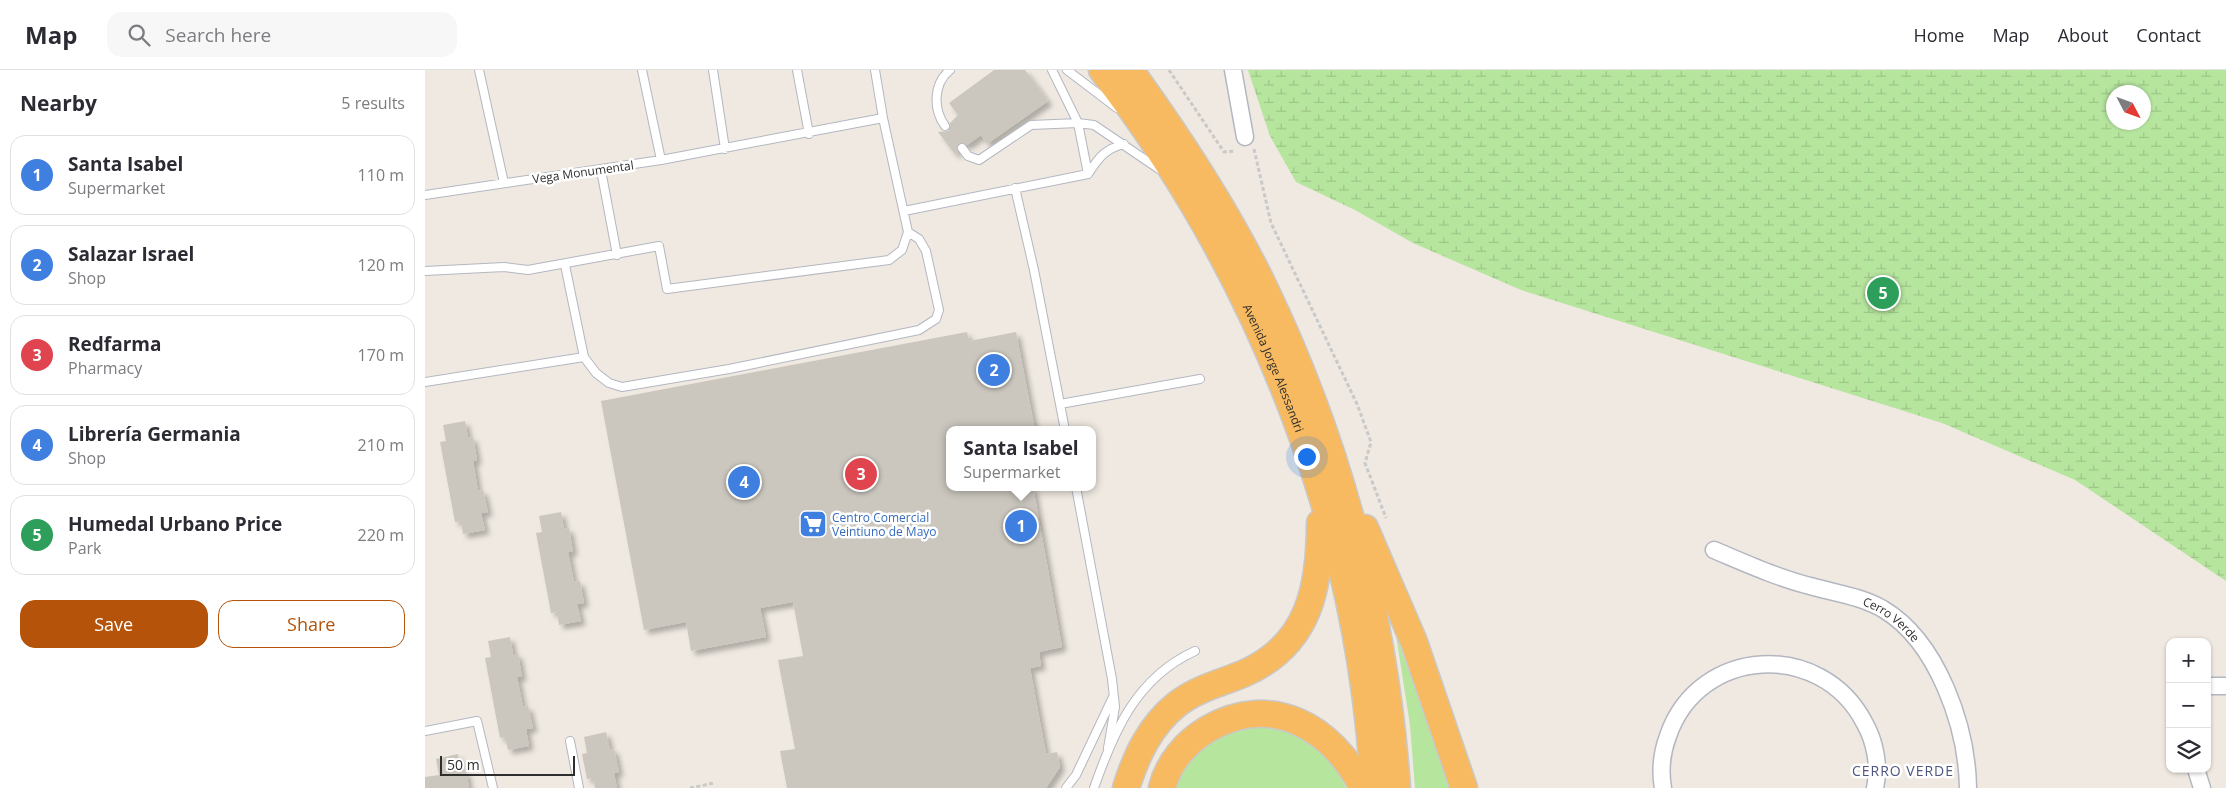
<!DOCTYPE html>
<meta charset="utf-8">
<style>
body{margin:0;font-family:"Open Sans",sans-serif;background:#f7f7f7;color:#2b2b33}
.controls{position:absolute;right:15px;bottom:15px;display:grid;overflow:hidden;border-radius:10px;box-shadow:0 1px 4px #0004}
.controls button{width:45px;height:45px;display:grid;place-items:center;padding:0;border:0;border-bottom:1px solid #e1e1e2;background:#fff;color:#2b2b33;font:25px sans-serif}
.compass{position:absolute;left:1681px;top:15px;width:45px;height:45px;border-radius:50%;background:#fff;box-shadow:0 1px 4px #0004;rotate:131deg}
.scale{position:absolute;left:15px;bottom:12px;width:135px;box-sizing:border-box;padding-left:5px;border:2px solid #2e2e2e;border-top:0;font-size:14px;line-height:18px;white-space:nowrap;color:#2e2e2e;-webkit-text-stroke:4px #fff;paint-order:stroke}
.you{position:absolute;left:881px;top:386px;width:18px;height:18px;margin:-12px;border:4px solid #fff;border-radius:50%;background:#1a73e8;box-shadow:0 0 0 8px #1a73e833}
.badge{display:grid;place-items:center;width:32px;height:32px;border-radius:50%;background:#b45309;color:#fff;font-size:16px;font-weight:700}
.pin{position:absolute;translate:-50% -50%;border:2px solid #fff;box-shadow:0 1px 5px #0006}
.popup{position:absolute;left:521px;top:356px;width:150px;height:65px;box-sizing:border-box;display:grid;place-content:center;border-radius:10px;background:#fff;filter:drop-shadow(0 1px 4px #0005);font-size:16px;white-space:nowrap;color:#7c7c81}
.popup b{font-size:19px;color:#2b2b33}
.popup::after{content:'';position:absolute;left:50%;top:100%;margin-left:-10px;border:10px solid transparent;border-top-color:#fff}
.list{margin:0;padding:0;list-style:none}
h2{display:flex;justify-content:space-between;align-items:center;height:65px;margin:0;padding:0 20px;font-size:21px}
h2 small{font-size:16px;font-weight:400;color:#7c7c81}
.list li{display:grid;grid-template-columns:32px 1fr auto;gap:15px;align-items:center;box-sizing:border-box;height:80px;margin:0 10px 10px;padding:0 10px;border:1px solid #e1e1e2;border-radius:15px}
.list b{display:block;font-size:19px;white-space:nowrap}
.list p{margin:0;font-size:16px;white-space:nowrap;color:#7c7c81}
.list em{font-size:16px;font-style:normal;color:#7c7c81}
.actions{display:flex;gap:10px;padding:15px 20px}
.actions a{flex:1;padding:11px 0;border:1px solid #b45309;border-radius:15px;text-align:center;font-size:18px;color:#b45309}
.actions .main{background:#b45309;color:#fff}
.icon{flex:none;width:28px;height:28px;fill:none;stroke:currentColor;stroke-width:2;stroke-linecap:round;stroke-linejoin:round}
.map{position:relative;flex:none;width:1801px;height:718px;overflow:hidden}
header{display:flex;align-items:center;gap:30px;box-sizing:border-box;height:70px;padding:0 25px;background:#fff;border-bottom:1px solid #e1e1e2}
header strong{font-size:24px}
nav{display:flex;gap:28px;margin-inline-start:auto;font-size:18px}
.search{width:350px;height:45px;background:#f7f7f7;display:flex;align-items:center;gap:12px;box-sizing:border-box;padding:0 18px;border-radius:15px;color:#7c7c81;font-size:19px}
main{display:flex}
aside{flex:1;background:#fff}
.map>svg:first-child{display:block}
.grass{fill:#b6e59e}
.wetland{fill:url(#wetland-marsh);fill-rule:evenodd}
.building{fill:#cbc7bf;filter:url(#shadow)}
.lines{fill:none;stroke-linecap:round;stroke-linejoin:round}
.service-casing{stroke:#b4b7c1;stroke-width:10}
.minor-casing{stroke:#b4b7c1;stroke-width:19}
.trunk-casing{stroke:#c9c9c9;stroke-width:29}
.path{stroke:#c9c9c9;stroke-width:3;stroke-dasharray:4 2.5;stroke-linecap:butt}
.service{stroke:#fff;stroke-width:8}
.minor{stroke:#fff;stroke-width:16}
.trunk{stroke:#f8ba60;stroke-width:26}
.labels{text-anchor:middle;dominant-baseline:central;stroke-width:5;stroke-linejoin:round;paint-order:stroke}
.street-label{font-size:12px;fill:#2e2e2e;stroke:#fff}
.shop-label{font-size:12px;fill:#366cbe;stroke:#fff;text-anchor:start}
.neighbourhood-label{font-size:14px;letter-spacing:1px;fill:#4d5680;stroke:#fff}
</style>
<header>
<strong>Map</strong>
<div class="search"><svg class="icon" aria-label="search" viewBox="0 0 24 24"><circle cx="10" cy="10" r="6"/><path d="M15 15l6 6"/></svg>Search here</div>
<nav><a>Home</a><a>Map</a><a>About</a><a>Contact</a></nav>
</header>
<main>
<aside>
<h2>Nearby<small>5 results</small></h2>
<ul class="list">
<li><span class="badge" style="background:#3f7fe0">1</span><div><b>Santa Isabel</b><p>Supermarket</p></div><em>110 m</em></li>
<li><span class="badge" style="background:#3f7fe0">2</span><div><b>Salazar Israel</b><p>Shop</p></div><em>120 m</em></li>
<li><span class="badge" style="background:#e0444e">3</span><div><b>Redfarma</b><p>Pharmacy</p></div><em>170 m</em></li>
<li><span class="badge" style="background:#3f7fe0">4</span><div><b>Librería Germania</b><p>Shop</p></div><em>210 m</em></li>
<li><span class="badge" style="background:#2e9e5b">5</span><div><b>Humedal Urbano Price</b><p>Park</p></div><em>220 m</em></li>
</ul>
<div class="actions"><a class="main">Save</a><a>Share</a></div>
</aside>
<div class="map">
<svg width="1801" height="718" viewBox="0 0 1801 718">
<defs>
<pattern id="wetland-marsh" width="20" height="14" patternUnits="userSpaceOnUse" patternTransform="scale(1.25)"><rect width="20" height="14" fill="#b6e59e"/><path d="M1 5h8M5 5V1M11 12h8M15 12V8" fill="none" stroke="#9dc588"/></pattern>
<filter id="shadow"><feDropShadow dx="4.5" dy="4.5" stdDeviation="2.5" flood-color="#0004"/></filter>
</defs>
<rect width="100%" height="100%" fill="#efe9e1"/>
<path class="grass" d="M971,565L1025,718H990L985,655Z
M814,656C827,656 841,654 854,656C884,662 909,692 921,718H751C763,680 781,672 814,656Z"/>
<path class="wetland" d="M823,0H1801V511L1650,410L1517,353L1096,220L988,173L930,140L871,112L845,66ZM1688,22H1718V52H1688Z"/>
<path class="building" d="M569,0H600L623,31L562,74L556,65L542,75L534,73L531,78L533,82L530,84L513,62L523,61L525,53L533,45L524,33Z
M542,262L544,271L591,262L610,360H525V417H608L637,577L614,582L616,596L605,598L621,684L632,682L635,697L621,718H362L355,681L370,679L353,590L378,586L368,532L335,538L341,567L266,581L261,552L219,560L176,331Z
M40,351L43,368L48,367L52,390L48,391L53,421L58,420L63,442L56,443L60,460L38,464L36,451L30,452L15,372L21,371L18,355Z
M136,442L139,459L144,458L148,482H143L149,512L155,511L159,533L152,534L156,551L134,555L132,542L126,543L111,463L117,462L114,446Z
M85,567L88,584H93L97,607H92L98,637L103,636L108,658L101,659L104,676L83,680L80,667L75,668L60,588L66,587L63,571Z
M181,662L185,680L189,679L194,702L189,703L192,718H170L168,708L162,709L157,684L162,683L159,667Z
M33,684L36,702L41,701L44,718H0V707L14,705L11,689Z"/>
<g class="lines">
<g class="service-casing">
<path id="service" d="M54,0L79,113
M217,0L236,90
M288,0L300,79
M372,0L384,64
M627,0L653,53L663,104
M642,0L692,38
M520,56C508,39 508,14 525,0
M537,78L543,86L554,90L606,55L653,53L669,55L734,99
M176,100L192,185
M590,118L609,200L640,360
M0,125L236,90L458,48
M479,141L663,104C674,87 680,79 699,74
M140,195L159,287L171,303L184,313L197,317L304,299L494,260L511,249L514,240L501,181L494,169L483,162
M0,201L79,197L103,200L234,176L242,219L464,190L477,180L483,162L458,48L450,0
M0,312L159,287
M635,334L775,309
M651,417L687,609L690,637L683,678
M0,661L52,651L68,718
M145,671L154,718
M641,718L651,705L688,627
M669,718C689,661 711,608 770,581"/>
</g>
<g class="minor-casing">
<g id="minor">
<path d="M808,0L820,67"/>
<path id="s1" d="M1289,480C1320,493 1353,508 1385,516C1410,523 1435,526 1458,539C1513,572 1542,657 1543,718"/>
<path d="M1782,616H1801"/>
<path d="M1771,699L1777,718"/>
<path d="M1238,718C1235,701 1237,682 1243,666C1274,576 1396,570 1439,652C1450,671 1455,696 1450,718"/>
</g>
</g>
<g class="trunk-casing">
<g id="trunk">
<path id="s2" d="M677,0C835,205 935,459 949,718"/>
<path d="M705,0C755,69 803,142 840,219C915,375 960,546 972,718"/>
<path d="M940,458L989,572L1039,718"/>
<path d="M701,718C711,686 725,656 751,635C772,618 797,613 820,603C885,574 895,516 895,453"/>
<path d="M737,718C743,693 761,672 783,659C847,622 907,657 938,718"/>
</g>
</g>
<path class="path" d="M744,0L799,82L810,81
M829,79L846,153L932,334L946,372L940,393L961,448
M265,718L289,713"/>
<use href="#service" class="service"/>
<use href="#minor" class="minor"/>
<use href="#trunk" class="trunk"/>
</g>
<defs>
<g id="supermarket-square" transform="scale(1.4375)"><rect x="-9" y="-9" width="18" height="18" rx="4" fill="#3f7fe0" stroke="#fff"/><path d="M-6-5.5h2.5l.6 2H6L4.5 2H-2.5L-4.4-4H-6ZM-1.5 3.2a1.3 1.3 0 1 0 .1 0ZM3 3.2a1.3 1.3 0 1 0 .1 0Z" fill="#fff"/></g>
</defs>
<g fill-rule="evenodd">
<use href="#supermarket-square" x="388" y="454"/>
</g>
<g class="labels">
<g class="street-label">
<text transform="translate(158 102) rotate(-8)">Vega Monumental</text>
<text stroke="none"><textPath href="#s2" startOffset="345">Avenida Jorge Alessandri</textPath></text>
<text stroke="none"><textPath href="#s1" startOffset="192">Cerro Verde</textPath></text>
</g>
<g class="shop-label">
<text x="407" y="447">Centro Comercial<tspan x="407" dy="14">Veintiuno de Mayo</tspan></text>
</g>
<g class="neighbourhood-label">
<text x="1478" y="700">CERRO VERDE</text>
</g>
</g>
</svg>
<div class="controls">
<button>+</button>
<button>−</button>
<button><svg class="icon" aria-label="layers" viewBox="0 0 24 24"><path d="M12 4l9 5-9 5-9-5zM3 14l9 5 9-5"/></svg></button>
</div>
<svg class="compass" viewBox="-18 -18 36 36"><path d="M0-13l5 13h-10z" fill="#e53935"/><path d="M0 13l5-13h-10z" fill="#7c7c81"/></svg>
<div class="scale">50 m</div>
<div class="you"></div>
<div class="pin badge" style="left:596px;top:456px;background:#3f7fe0">1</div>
<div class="popup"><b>Santa Isabel</b>Supermarket</div>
<div class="pin badge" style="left:569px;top:300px;background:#3f7fe0">2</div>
<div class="pin badge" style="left:436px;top:404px;background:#e0444e">3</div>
<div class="pin badge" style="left:319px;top:412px;background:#3f7fe0">4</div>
<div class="pin badge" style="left:1458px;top:223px;background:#2e9e5b">5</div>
</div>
</main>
